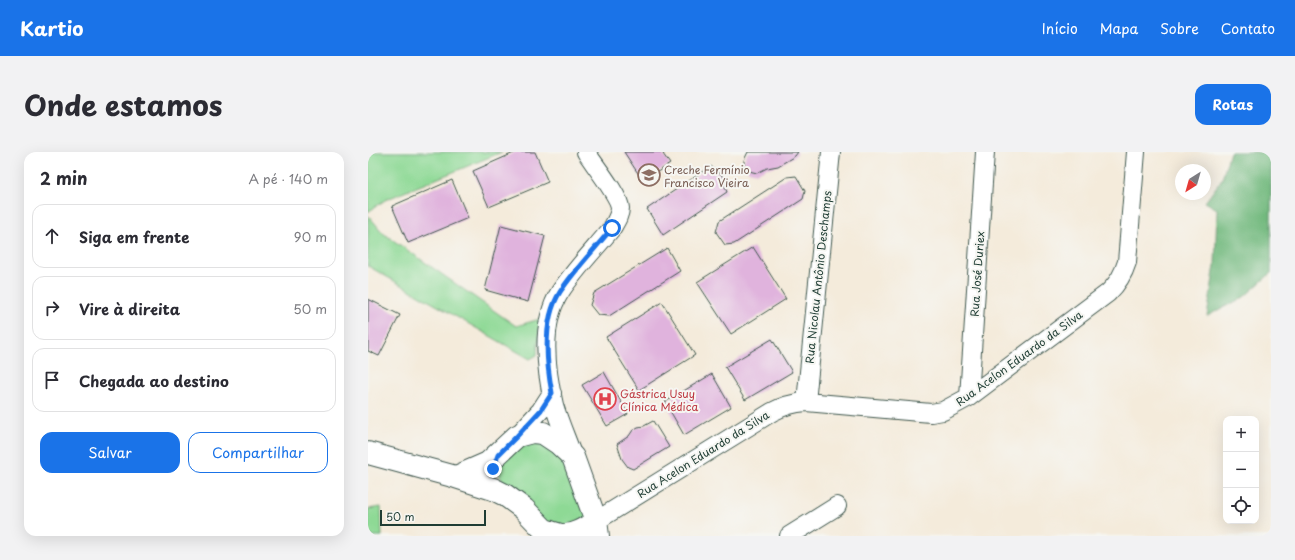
<!DOCTYPE html>
<html lang="pt">
<meta charset="utf-8">
<style>
body{margin:0;font-family:"Playpen Sans",sans-serif;background:#f2f2f3;color:#2b2b33}
.controls{position:absolute;right:12px;bottom:12px;display:grid;overflow:hidden;border-radius:8px;box-shadow:0 4px 16px #0002}
.controls button{width:36px;height:36px;display:grid;place-items:center;padding:0;border:0;border-bottom:1px solid #e1e1e2;background:#fff;color:#2b2b33;font:20px sans-serif}
.compass{position:absolute;left:807px;top:12px;width:36px;height:36px;border-radius:50%;background:#fff;box-shadow:0 4px 16px #0002;rotate:217deg}
.scale{position:absolute;left:12px;bottom:10px;width:106px;box-sizing:border-box;padding-left:4px;border:2px solid #1f3d34;border-top:0;font-size:11px;line-height:14px;white-space:nowrap;color:#1f3d34;-webkit-text-stroke:3px #f6f6f2;paint-order:stroke}
.stop{position:absolute;width:12px;height:12px;margin:-9px;border:3px solid #1a73e8;border-radius:50%;background:#fff}
.stop.end{background:#1a73e8;border-color:#fff;box-shadow:0 1px 4px #0008}
.list{margin:0;padding:0;list-style:none}
h2{display:flex;justify-content:space-between;align-items:center;height:52px;margin:0;padding:0 16px;font-size:17px}
h2 small{font-size:13px;font-weight:400;color:#7c7c81}
.list li{display:grid;grid-template-columns:26px 1fr auto;gap:12px;align-items:center;box-sizing:border-box;height:64px;margin:0 8px 8px;padding:0 8px;border:1px solid #e1e1e2;border-radius:12px}
.list b{display:block;font-size:15px;white-space:nowrap}
.list em{font-size:13px;font-style:normal;color:#7c7c81}
.actions{display:flex;gap:8px;padding:12px 16px}
.actions a{flex:1;padding:9px 0;border:1px solid #1a73e8;border-radius:12px;text-align:center;font-size:14px;color:#1a73e8}
.actions .main{background:#1a73e8;color:#fff}
.icon{flex:none;width:22px;height:22px;fill:none;stroke:currentColor;stroke-width:2;stroke-linecap:round;stroke-linejoin:round}
.map{position:relative;flex:none;width:903px;height:384px;overflow:hidden;border-radius:12px}
header{display:flex;align-items:center;gap:24px;box-sizing:border-box;height:56px;padding:0 20px;background:#1a73e8;color:#fff}
header strong{font-size:19px}
nav{display:flex;gap:22px;margin-inline-start:auto;font-size:14px}
.intro{display:flex;align-items:center;justify-content:space-between;box-sizing:border-box;height:96px;padding:0 24px}
h1{margin:0;font-size:28px}
.button{padding:10px 18px;border-radius:12px;background:#1a73e8;color:#fff;font-size:14px;font-weight:700}
main{display:flex;gap:24px;padding:0 24px}
aside{flex:1;background:#fff;border-radius:12px;box-shadow:0 4px 16px #0002}
.map>svg:first-child{display:block}
.green{fill:#8ed995;stroke:#568b64}
.forest{fill:#72b97e;stroke:#487b59}
.building{fill:#e0b3dd}
.lines{fill:none;stroke-linecap:round;stroke-linejoin:round}
.minor-casing{stroke:#3f574d;stroke-width:20}
.major-casing{stroke:#3f574d;stroke-width:24}
.minor{stroke:#fff;stroke-width:18}
.major{stroke:#fff;stroke-width:22}
.route{stroke:#1a73e8;stroke-width:5}
.labels{text-anchor:middle;dominant-baseline:central;stroke-width:4;stroke-linejoin:round;paint-order:stroke}
.education-label{font-size:11px;fill:#785e54;stroke:#f6f6f2;text-anchor:start}
.street-label{font-size:11px;fill:#1f3d34;stroke:#f6f6f2}
.health-label{font-size:11px;fill:#be3a42;stroke:#f6f6f2;text-anchor:start}
</style>
<header>
<strong>Kartio</strong>
<nav><a>Início</a><a>Mapa</a><a>Sobre</a><a>Contato</a></nav>
</header>
<div class="intro"><h1>Onde estamos</h1><a class="button">Rotas</a></div>
<main>
<aside>
<h2>2 min<small>A pé · 140 m</small></h2>
<ul class="list">
<li><svg class="icon" aria-label="ahead" viewBox="0 0 24 24"><path d="M12 20V5M6 11l6-6 6 6"/></svg><div><b>Siga em frente</b></div><em>90 m</em></li>
<li><svg class="icon" aria-label="right" viewBox="0 0 24 24"><path d="M7 20v-9h11M14 6l5 5-5 5"/></svg><div><b>Vire à direita</b></div><em>50 m</em></li>
<li><svg class="icon" aria-label="arrive" viewBox="0 0 24 24"><path d="M6 21V4h12l-3 4 3 4H6"/></svg><div><b>Chegada ao destino</b></div></li>
</ul>
<div class="actions"><a class="main">Salvar</a><a>Compartilhar</a></div>
</aside>
<div class="map">
<svg width="903" height="384" viewBox="0 0 903 384">
<rect width="100%" height="100%" fill="#f6f6f2"/>
<filter id="ink" filterUnits="userSpaceOnUse"><feTurbulence type="fractalNoise" baseFrequency=".025" numOctaves="2"/><feDisplacementMap in="SourceGraphic" scale="8" xChannelSelector="R" yChannelSelector="G"/><feConvolveMatrix kernelMatrix="1 2 1 2 8 2 1 2 1" color-interpolation-filters="sRGB"/></filter>
<filter id="wash" filterUnits="userSpaceOnUse"><feTurbulence type="fractalNoise" baseFrequency=".012" numOctaves="4" result="noise"/><feDisplacementMap in="SourceGraphic" scale="16" xChannelSelector="R" yChannelSelector="G"/><feGaussianBlur stdDeviation="0.9" result="paint"/><feColorMatrix in="noise" values="0 0 0 0 0 0 0 0 0 0 0 0 0 0 0 0 0 1.4 0 .05"/><feComposite in="paint" operator="in"/></filter>
<g filter="url(#wash)">
<rect width="100%" height="100%" fill="#f4ebdb"/>
<path class="green" d="M0,0H134L17,48L0,60Z
M0,63L15,81L148,174L172,167L169,203L162,207L0,114Z
M172,285L200,307L223,367L207,376L179,375L139,339L132,324V305L152,289Z
M13,355L14,384H0V357Z"/>
<path class="forest" d="M862,0H903V121L876,145L839,164L847,113L849,57L837,50L854,27Z"/>
<g id="blocks">
<path class="building" d="M148,0H167L180,30L121,55L105,19Z
M256,0H298L295,2L302,12L275,29Z
M380,0H430L427,4L410,14L399,16L389,21L381,19L376,14V8Z
M343,14L348,20L353,22L356,27L357,35L359,40L295,83L279,57Z
M428,24L437,39L435,47L366,92L357,93L348,80L351,69L419,25Z
M84,28L100,66L40,91L24,54Z
M133,73L177,84L160,150L117,138Z
M385,95L418,147L363,182L329,130Z
M299,96L312,119L241,164L230,163L222,153L226,141Z
M0,147L32,163L11,204L0,199Z
M294,150L327,203L271,238L238,185Z
M404,187L424,220L377,248L357,215Z
M236,220L260,262L239,274L214,233Z
M344,222L363,255L316,283L297,250Z
M285,269L301,295L265,317L260,315L254,307L249,292L261,284L265,278L270,275L276,274Z"/>
</g>
</g>
<g filter="url(#ink)">
<use href="#blocks" fill-opacity="0" stroke="#3f574d" stroke-width="1"/>
<g class="lines">
<g class="minor-casing">
<path id="minor" d="M601,245L617,0
M438,250L463,0
M149,284L173,258L184,241
M205,305C199,288 191,270 186,253C178,219 172,171 192,140C207,117 227,97 244,76C248,69 252,63 252,56C252,45 225,11 218,0
M228,369L404,260C415,254 425,251 438,250L563,261L575,259L601,245L740,141C750,131 755,123 759,110L768,0
M421,384L469,354"/>
</g>
<g class="major-casing">
<path id="major" d="M0,301L88,325L125,337L137,343L156,357L182,384
M88,325L120,311L149,284L164,280L175,281L190,291L205,305L228,369L230,384
M177,378C182,380 188,382 193,383C206,384 218,376 228,369"/>
</g>
<use href="#minor" class="minor"/>
<use href="#major" class="major"/>
</g>
</g>
<g class="lines" filter="url(#ink)">
<path class="route" d="M125,317L130,303L149,284L173,258L184,241C178,209 174,168 192,140C207,117 227,97 244,76"/>
</g>
<defs>
<g id="school-ring" transform="scale(1.15)"><circle r="9.5" fill="#f6f6f2" stroke="#8d6e63" stroke-width="1.5"/><path d="M0-5L7-2L0 1L-7-2ZM-4 1L0 2.5L4 1V4Q0 6-4 4Z" fill="#8d6e63"/></g>
<g id="hospital-ring" transform="scale(1.15)"><circle r="9.5" fill="#f6f6f2" stroke="#e0444e" stroke-width="1.5"/><path d="M-5-5h3v3.5h4V-5h3V5h-3V1.5h-4V5h-3Z" fill="#e0444e"/></g>
</defs>
<g fill-rule="evenodd">
<use href="#school-ring" x="281" y="23"/>
<use href="#hospital-ring" x="237" y="247"/>
</g>
<g class="labels">
<g class="education-label">
<text x="296" y="17">Creche Fermínio<tspan x="296" dy="13">Francisco Vieira</tspan></text>
</g>
<g class="street-label">
<text transform="translate(609 122) rotate(-86)">Rua José Duriex</text>
<text transform="translate(450 125) rotate(-84)">Rua Nicolau Antônio Deschamps</text>
<text transform="translate(651 206) rotate(-36)">Rua Acelon Eduardo da Silva</text>
<text transform="translate(335 302) rotate(-32)">Rua Acelon Eduardo da Silva</text>
</g>
<g class="health-label">
<text x="252" y="241">Gástrica Usuy<tspan x="252" dy="13">Clínica Médica</tspan></text>
</g>
</g>
</svg>
<div class="controls">
<button>+</button>
<button>−</button>
<button><svg class="icon" aria-label="locate" viewBox="0 0 24 24"><circle cx="12" cy="12" r="6"/><path d="M12 2v4M12 18v4M2 12h4M18 12h4"/></svg></button>
</div>
<svg class="compass" viewBox="-18 -18 36 36"><path d="M0-13l5 13h-10z" fill="#e53935"/><path d="M0 13l5-13h-10z" fill="#7c7c81"/></svg>
<div class="scale">50 m</div>
<div class="stop" style="left:244px;top:76px"></div>
<div class="stop end" style="left:125px;top:317px"></div>
</div>
</main>
